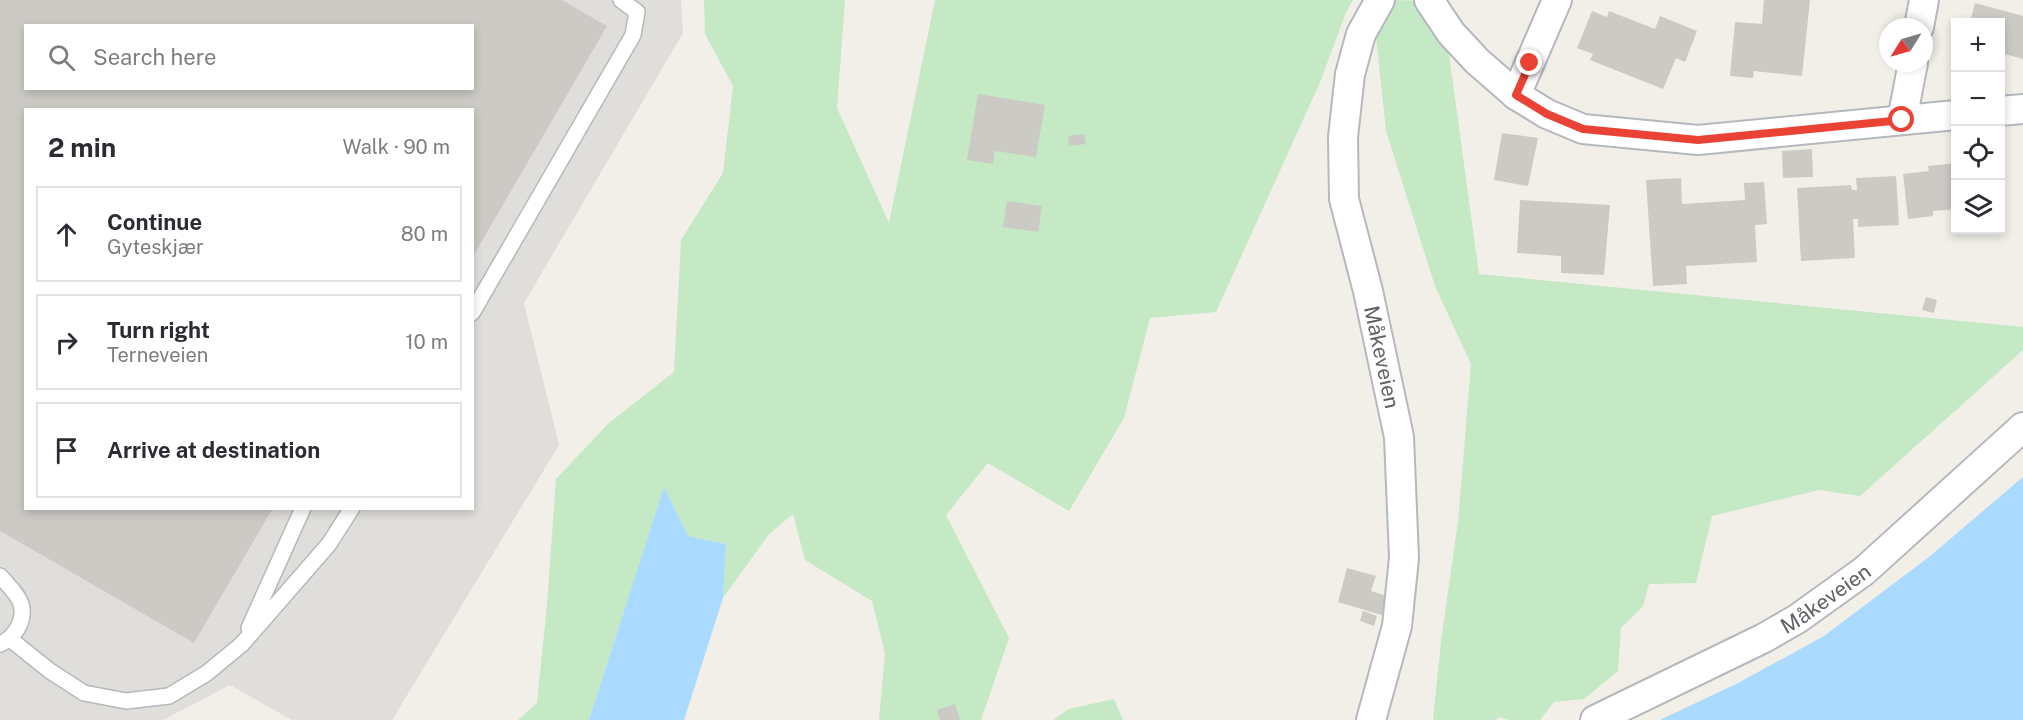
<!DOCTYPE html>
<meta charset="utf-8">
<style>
body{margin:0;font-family:"Public Sans",sans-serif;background:#f2f2f3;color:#2b2b33}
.controls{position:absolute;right:18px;top:18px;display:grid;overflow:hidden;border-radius:0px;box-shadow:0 3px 9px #0003}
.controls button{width:54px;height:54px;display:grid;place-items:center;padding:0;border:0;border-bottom:2px solid #e1e1e2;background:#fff;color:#2b2b33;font:30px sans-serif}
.compass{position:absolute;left:1879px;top:18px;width:54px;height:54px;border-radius:50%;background:#fff;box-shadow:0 3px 9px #0003;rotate:233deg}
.stop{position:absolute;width:18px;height:18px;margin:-14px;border:4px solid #ea4335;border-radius:50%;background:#fff}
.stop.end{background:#ea4335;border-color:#fff;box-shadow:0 2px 6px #0008}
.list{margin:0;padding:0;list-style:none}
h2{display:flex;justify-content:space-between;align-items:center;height:78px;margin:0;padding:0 24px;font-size:26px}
h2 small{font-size:20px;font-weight:400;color:#7c7c81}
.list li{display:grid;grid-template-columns:39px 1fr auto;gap:18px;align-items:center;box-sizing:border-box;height:96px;margin:0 12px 12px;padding:0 12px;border:2px solid #e1e1e2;border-radius:0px}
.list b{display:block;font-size:22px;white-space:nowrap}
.list p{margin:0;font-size:20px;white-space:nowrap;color:#7c7c81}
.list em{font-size:20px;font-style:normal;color:#7c7c81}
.icon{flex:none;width:33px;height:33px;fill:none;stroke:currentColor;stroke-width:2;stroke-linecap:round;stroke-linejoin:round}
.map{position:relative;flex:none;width:2023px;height:720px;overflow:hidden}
.search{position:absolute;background:#fff;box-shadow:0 3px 9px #0003;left:24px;top:24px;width:450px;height:66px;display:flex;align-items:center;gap:15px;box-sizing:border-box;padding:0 21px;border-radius:0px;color:#7c7c81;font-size:22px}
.panel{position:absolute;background:#fff;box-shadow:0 3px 9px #0003;left:24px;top:108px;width:450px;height:402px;border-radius:0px}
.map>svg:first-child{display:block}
.industrial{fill:#e0deda;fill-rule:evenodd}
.green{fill:#c5e8c5}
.water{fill:#aadaff}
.building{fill:#cccac5;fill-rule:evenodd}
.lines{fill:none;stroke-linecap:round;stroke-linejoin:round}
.lane-casing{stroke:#b5b8bc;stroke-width:18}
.street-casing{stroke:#b5b8bc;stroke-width:32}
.lane{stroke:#fff;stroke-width:15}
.street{stroke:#fff;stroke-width:28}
.route{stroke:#ea4335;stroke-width:8}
.labels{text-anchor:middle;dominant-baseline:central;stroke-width:4.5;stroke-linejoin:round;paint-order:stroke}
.street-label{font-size:21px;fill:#5f6368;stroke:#fff}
</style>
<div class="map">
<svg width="2023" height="720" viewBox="0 0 2023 720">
<rect width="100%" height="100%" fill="#f1efe8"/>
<path class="industrial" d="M0,0H681L683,33L524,303L559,445L392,720H292L230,685L163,720H0ZM26,26H472V88H26ZM26,110H472V508H26Z"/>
<path class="green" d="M704,0H845L837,108L889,223L935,0H1353L1346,12L1321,80L1216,312L1150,318L1124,418L1069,511L988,463L946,515L1009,638L981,720H879L885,653L872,601L805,560L793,514L769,534L723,598L726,544L688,536L664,488L589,720H518L537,703L547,605L556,479L609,423L674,372L681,240L723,173L733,86L705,34Z
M1395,0L1421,1L1449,54L1479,274L2023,327V350L1860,496L1819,490L1712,516L1696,583L1649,584L1643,606L1621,628L1618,671L1584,699L1554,702L1540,720H1509L1499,717L1496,720H1433L1441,641L1458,522L1471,364L1435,286L1386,131L1375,27Z
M1114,699L1123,720H1053L1069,709Z"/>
<path class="water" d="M2023,477V720H1660L1738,683L1824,636L1929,557Z
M664,487L688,536L726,544L723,598L684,720H589Z"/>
<path class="building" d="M0,0H562L607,26L472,258V110H26V508H273L194,643L0,531ZM26,26H472V88H26Z
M1764,0H1810L1802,76L1754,71L1753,78L1730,76L1735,22L1762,24Z
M1975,3L2023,16V59L2005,54L2001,67V22H1970Z
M1592,11L1607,17L1609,11L1655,29L1660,16L1697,31L1685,62L1676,58L1663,89L1590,60L1593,54L1577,48Z
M978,94L1045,105L1036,157L995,151L993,164L967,160Z
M1502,133L1538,138L1528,186L1494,180Z
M1084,134L1086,144L1069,146L1068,136Z
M1812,149L1813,177L1783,178L1782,151Z
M1956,163V209L1933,211V216L1908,219L1903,174L1929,171L1928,166Z
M1896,176L1899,225L1858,227V219H1853L1855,258L1801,261L1797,188L1851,185L1852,190H1857L1856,178Z
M1681,178L1682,204L1745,200L1744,183L1764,182L1767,224L1755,225L1757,262L1686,266L1687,284L1653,286L1646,180Z
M1520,200L1610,205L1604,275L1561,273V256L1517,253Z
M1007,201L1042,206L1038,232L1003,227Z
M1926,297L1937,300L1934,313L1922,310Z
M1347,568L1376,576L1371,591L1393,598L1388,617L1338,602Z
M1363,611L1377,616L1374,626L1360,621Z
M955,704L960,720H940L937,710Z"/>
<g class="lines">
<g class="lane-casing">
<path id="lane" d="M472,313L633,35L637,12L621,0
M0,576C7,584 18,594 21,604C26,621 14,638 0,644
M249,628L303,508
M10,639L50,671L84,693L126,701L169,696L207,673L242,644L329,544L352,508"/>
</g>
<g class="street-casing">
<g id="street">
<path d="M1429,0L1451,33L1477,61L1516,95L1547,114L1583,129L1698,140L1956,115"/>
<path d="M1919,27L1924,0"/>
<path d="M1516,95L1557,0"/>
<path d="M2000,111L2023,109"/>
<path d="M1902,120L1913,63"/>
<path d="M1371,720L1397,626L1404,558L1399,437L1368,291L1344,199L1343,137L1350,74L1361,34L1380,0"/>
<path id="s1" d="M1595,720L1764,638L1797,619L1864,571L2023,427"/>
</g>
</g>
<use href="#lane" class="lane"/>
<use href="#street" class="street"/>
</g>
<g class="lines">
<path class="route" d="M1530,63L1516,95L1547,114L1583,129L1698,140L1902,120"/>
</g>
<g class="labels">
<g class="street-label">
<text transform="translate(1382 357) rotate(78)">Måkeveien</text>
<text stroke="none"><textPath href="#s1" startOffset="261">Måkeveien</textPath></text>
</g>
</g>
</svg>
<div class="controls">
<button>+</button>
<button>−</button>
<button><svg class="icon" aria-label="locate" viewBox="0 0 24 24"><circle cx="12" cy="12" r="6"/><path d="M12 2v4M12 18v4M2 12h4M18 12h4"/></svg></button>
<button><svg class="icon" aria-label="layers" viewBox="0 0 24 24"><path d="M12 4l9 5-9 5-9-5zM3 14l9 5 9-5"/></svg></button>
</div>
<svg class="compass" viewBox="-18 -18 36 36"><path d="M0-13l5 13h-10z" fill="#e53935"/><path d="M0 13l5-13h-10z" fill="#7c7c81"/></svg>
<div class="stop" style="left:1902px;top:120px"></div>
<div class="stop end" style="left:1530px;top:63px"></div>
<div class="search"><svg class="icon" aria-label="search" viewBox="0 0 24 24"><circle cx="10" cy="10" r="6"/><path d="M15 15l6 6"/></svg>Search here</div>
<section class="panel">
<h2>2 min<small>Walk · 90 m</small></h2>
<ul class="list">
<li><svg class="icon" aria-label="ahead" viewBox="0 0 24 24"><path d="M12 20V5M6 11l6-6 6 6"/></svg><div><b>Continue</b><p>Gyteskjær</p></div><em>80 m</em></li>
<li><svg class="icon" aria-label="right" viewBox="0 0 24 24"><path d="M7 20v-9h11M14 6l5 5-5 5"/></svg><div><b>Turn right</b><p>Terneveien</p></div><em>10 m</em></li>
<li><svg class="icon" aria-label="arrive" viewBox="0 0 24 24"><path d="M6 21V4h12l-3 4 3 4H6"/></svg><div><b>Arrive at destination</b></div></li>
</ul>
</section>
</div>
